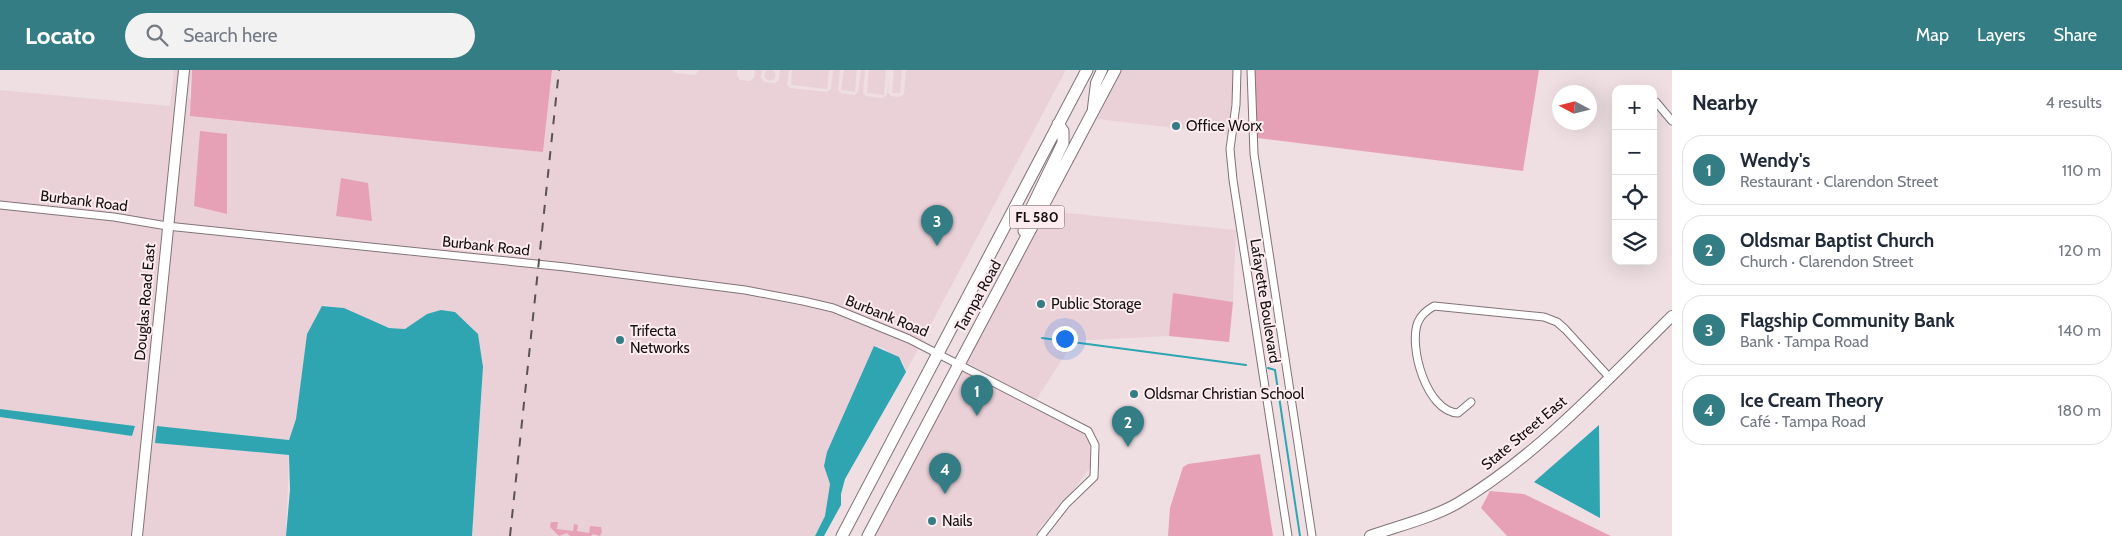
<!DOCTYPE html>
<meta charset="utf-8">
<style>
body{margin:0;font-family:Cabin,sans-serif;background:#f2f2f3;color:#1f2937}
.controls{position:absolute;right:15px;top:15px;display:grid;overflow:hidden;border-radius:10px;box-shadow:0 5px 20px #0002}
.controls button{width:45px;height:45px;display:grid;place-items:center;padding:0;border:0;border-bottom:1px solid #e0e1e3;background:#fff;color:#1f2937;font:25px sans-serif}
.compass{position:absolute;left:1552px;top:15px;width:45px;height:45px;border-radius:50%;background:#fff;box-shadow:0 5px 20px #0002;rotate:277deg}
.you{position:absolute;left:1064px;top:268px;width:18px;height:18px;margin:-12px;border:4px solid #fff;border-radius:50%;background:#1a73e8;box-shadow:0 0 0 8px #1a73e833}
.badge{display:grid;place-items:center;width:32px;height:32px;border-radius:50%;background:#357d84;color:#fff;font-size:16px;font-weight:700}
.pin{position:absolute;translate:-50% -41px;filter:drop-shadow(0 1px 2px #0008)}
.pin::after{content:'';position:absolute;top:26px;width:18px;height:15px;background:inherit;clip-path:polygon(0 0,100% 0,50% 100%)}
.list{margin:0;padding:0;list-style:none}
h2{display:flex;justify-content:space-between;align-items:center;height:65px;margin:0;padding:0 20px;font-size:21px}
h2 small{font-size:16px;font-weight:400;color:#747a83}
.list li{display:grid;grid-template-columns:32px 1fr auto;gap:15px;align-items:center;box-sizing:border-box;height:70px;margin:0 10px 10px;padding:0 10px;border:1px solid #e0e1e3;border-radius:20px}
.list b{display:block;font-size:19px;white-space:nowrap}
.list p{margin:0;font-size:16px;white-space:nowrap;color:#747a83}
.list em{font-size:16px;font-style:normal;color:#747a83}
.icon{flex:none;width:28px;height:28px;fill:none;stroke:currentColor;stroke-width:2;stroke-linecap:round;stroke-linejoin:round}
.map{position:relative;flex:none;width:1672px;height:466px;overflow:hidden}
header{display:flex;align-items:center;gap:30px;box-sizing:border-box;height:70px;padding:0 25px;background:#357d84;color:#fff}
header strong{font-size:24px}
nav{display:flex;gap:28px;margin-inline-start:auto;font-size:18px}
.search{width:350px;height:45px;background:#f2f2f3;display:flex;align-items:center;gap:12px;box-sizing:border-box;padding:0 18px;border-radius:28px;color:#747a83;font-size:19px}
main{display:flex}
aside{flex:1;background:#fff}
.map>svg:first-child{display:block}
.built{fill:#ead1d8}
.green{fill:#e6a1b6}
.water{fill:#2fa5b1}
.lines{fill:none;stroke-linecap:round;stroke-linejoin:round}
.stream{stroke:#2fa5b1;stroke-width:2}
.street-casing{stroke:#817377;stroke-width:9}
.secondary-casing{stroke:#817377;stroke-width:12}
.primary-casing{stroke:#817377;stroke-width:13}
.street{stroke:#fff;stroke-width:7}
.secondary{stroke:#fff;stroke-width:10}
.primary{stroke:#fff;stroke-width:11}
.rail{stroke:#5a5254;stroke-width:2;stroke-dasharray:9 9;stroke-linecap:butt}
.poi-dot{fill:#357d84;stroke:#fcecf0;stroke-width:2}
.labels{text-anchor:middle;dominant-baseline:central;stroke-width:4;stroke-linejoin:round;paint-order:stroke}
.shield{fill:#fcecf0;stroke:#5b5355;stroke-width:1}
.shield-label{font-size:14px;font-weight:bold;fill:#161112}
.poi-label{font-size:15px;fill:#161112;stroke:#fcecf0;text-anchor:start}
.street-label{font-size:15px;fill:#161112;stroke:#fcecf0}
</style>
<header>
<strong>Locato</strong>
<div class="search"><svg class="icon" aria-label="search" viewBox="0 0 24 24"><circle cx="10" cy="10" r="6"/><path d="M15 15l6 6"/></svg>Search here</div>
<nav><a>Map</a><a>Layers</a><a>Share</a></nav>
</header>
<main>
<div class="map">
<svg width="1672" height="466" viewBox="0 0 1672 466">
<rect width="100%" height="100%" fill="#efdfe3"/>
<path class="built" d="M764.5 5a5.5 5.5 0 1 1 11 0a5.5 5.5 0 1 1-11 0Z
M174,0H180L163,152L114,144L0,131V20L170,36Z
M188,0H192L189,28L456,72L543,82L552,0H672L675,3L695,5L699,0H737V6L740,10L750,11L754,8L755,0H762L761,8L764,12L775,13L779,10L780,0H789L787,14L790,18L827,22L831,19L833,0H840L838,20L841,23L854,25L858,22L861,0H865L863,23L866,26L883,28L887,25L890,0L888,22L891,26L900,27L904,24L906,0H1066L922,271L834,235L745,216L565,194L171,153Z
M792,0H829L827,19L791,15Z
M844,0H857L855,22L841,20Z
M869,0H886L884,25L867,23Z
M894,0H902L900,23H892Z
M1122,0H1233L1232,34L1227,64L1097,49Z
M0,139L113,151L162,160L133,466H0V347L132,366L135,356L0,339Z
M1047,141L1236,160L1233,232L1174,224L1169,266L1074,271L1036,330L963,293Z
M171,161L564,201L744,224L831,242L919,277L906,302L903,293L883,278L874,276L827,406L830,414L825,446L815,466H472L483,297L427,244L406,259L389,258L344,238L324,235L307,265L296,349L289,370L157,356L155,373L289,385L286,466H141Z
M960,300L1083,362L1089,371L1091,396L1069,427L1042,455L1036,466H874Z"/>
<path class="green" d="M192,0H552L543,82L190,46Z
M1255,0H1539L1523,101L1257,68Z
M200,61L227,64V144L194,136Z
M341,108L368,113L372,151L336,146Z
M1173,223L1233,232L1229,272L1169,266Z
M1260,384L1273,466H1168L1170,438L1183,397L1188,394Z
M1490,421L1524,424L1611,466H1507L1481,438Z
M551,452H558L557,459L573,461L574,454L578,455L577,461L589,463L590,456L601,457L602,462L600,466L593,464L591,466H570L567,463L559,466L550,457Z"/>
<path class="water" d="M322,236L344,238L389,258L405,259L427,244L441,240L455,242L478,264L483,297L472,466H286L290,420L289,385L155,373L157,356L289,370L296,349L307,264Z
M874,276L899,287L906,302L845,409L841,424V435L824,466H815L825,446L830,414L824,396L827,382Z
M0,339L135,356L132,366L0,347Z
M1599,355L1600,448L1534,412Z"/>
<g class="lines">
<path class="stream" d="M1042,268L1246,295
M1268,298L1275,300L1300,466"/>
<g class="street-casing">
<path id="street" d="M1237,0L1236,35L1230,79L1233,110L1288,466
M1251,0L1254,84L1312,466
M1656,32L1672,51
M0,135L114,147L167,156L565,197L745,220L803,231L833,238L909,269L1088,361L1095,375L1094,407L1066,434L1041,466
M1471,332L1458,343C1427,342 1408,277 1418,252C1421,245 1427,240 1434,236L1544,247L1557,252L1565,259L1609,307"/>
</g>
<g class="secondary-casing">
<path id="secondary" d="M1093,38L1096,13L1102,0
M137,466L184,0
M1370,466C1398,456 1432,448 1458,433C1536,387 1608,309 1672,246"/>
</g>
<g class="primary-casing">
<path id="primary" d="M1024,161L1030,141L1063,73V61L1058,54
M842,466L1087,0
M868,466L1115,0"/>
</g>
<use href="#street" class="street"/>
<use href="#secondary" class="secondary"/>
<use href="#primary" class="primary"/>
<path class="rail" d="M510,466L559,0"/>
</g>
<g class="poi-dot">
<circle cx="1176" cy="56" r="5"/>
<circle cx="1041" cy="234" r="5"/>
<circle cx="620" cy="270" r="5"/>
<circle cx="1134" cy="324" r="5"/>
<circle cx="932" cy="451" r="5"/>
</g>
<g class="labels">
<rect class="shield" x="1009.5" y="135.5" width="55" height="23" rx="4"/>
<g class="shield-label">
<text x="1037" y="147">FL 580</text>
</g>
<g class="poi-label">
<text x="1186" y="56">Office Worx</text>
<text x="1051" y="234">Public Storage</text>
<text x="630" y="261">Trifecta<tspan x="630" dy="17">Networks</tspan></text>
<text x="1144" y="324">Oldsmar Christian School</text>
<text x="942" y="451">Nails</text>
</g>
<g class="street-label">
<text transform="translate(84 131) rotate(7)">Burbank Road</text>
<text transform="translate(486 176) rotate(6)">Burbank Road</text>
<text transform="translate(978 226) rotate(-61)">Tampa Road</text>
<text transform="translate(1265 231) rotate(81)">Lafayette Boulevard</text>
<text transform="translate(145 232) rotate(-85)">Douglas Road East</text>
<text transform="translate(887 246) rotate(22)">Burbank Road</text>
<text transform="translate(1524 363) rotate(-40)">State Street East</text>
</g>
</g>
</svg>
<div class="controls">
<button>+</button>
<button>−</button>
<button><svg class="icon" aria-label="locate" viewBox="0 0 24 24"><circle cx="12" cy="12" r="6"/><path d="M12 2v4M12 18v4M2 12h4M18 12h4"/></svg></button>
<button><svg class="icon" aria-label="layers" viewBox="0 0 24 24"><path d="M12 4l9 5-9 5-9-5zM3 14l9 5 9-5"/></svg></button>
</div>
<svg class="compass" viewBox="-18 -18 36 36"><path d="M0-13l5 13h-10z" fill="#e53935"/><path d="M0 13l5-13h-10z" fill="#747a83"/></svg>
<div class="you"></div>
<div class="pin badge" style="left:977px;top:346px">1</div>
<div class="pin badge" style="left:1128px;top:377px">2</div>
<div class="pin badge" style="left:937px;top:176px">3</div>
<div class="pin badge" style="left:945px;top:424px">4</div>
</div>
<aside>
<h2>Nearby<small>4 results</small></h2>
<ul class="list">
<li><span class="badge">1</span><div><b>Wendy's</b><p>Restaurant · Clarendon Street</p></div><em>110 m</em></li>
<li><span class="badge">2</span><div><b>Oldsmar Baptist Church</b><p>Church · Clarendon Street</p></div><em>120 m</em></li>
<li><span class="badge">3</span><div><b>Flagship Community Bank</b><p>Bank · Tampa Road</p></div><em>140 m</em></li>
<li><span class="badge">4</span><div><b>Ice Cream Theory</b><p>Café · Tampa Road</p></div><em>180 m</em></li>
</ul>
</aside>
</main>
